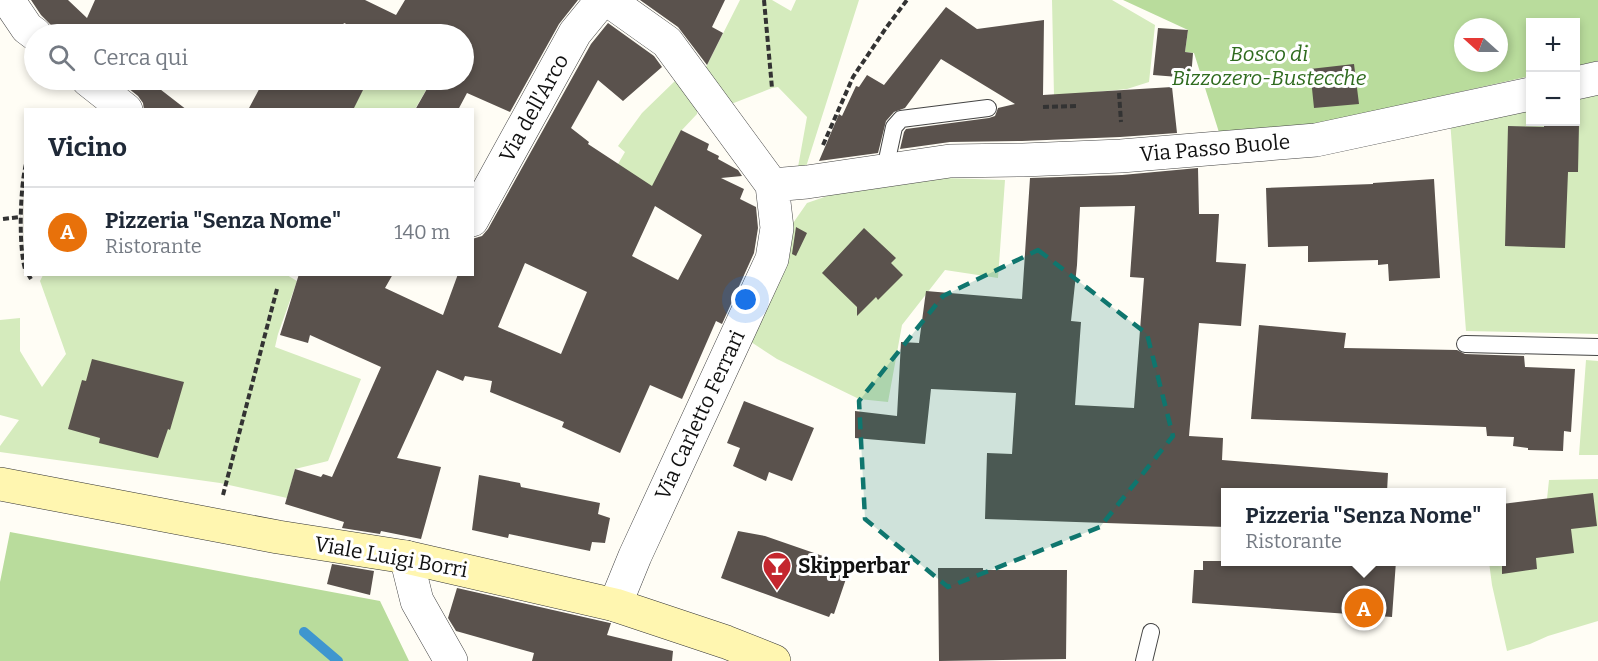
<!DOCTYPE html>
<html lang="it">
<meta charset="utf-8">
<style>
body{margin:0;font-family:Bitter,serif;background:#f6f6f7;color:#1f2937}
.controls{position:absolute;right:18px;top:18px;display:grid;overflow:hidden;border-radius:0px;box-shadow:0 3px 9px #0003}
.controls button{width:54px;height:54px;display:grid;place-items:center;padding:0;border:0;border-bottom:2px solid #e0e1e3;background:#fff;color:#1f2937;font:30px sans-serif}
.compass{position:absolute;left:1454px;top:18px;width:54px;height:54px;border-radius:50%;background:#fff;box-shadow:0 3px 9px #0003;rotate:291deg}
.you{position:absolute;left:746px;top:300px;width:21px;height:21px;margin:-15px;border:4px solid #fff;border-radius:50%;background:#1a73e8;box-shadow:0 0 0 9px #1a73e833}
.badge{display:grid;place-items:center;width:39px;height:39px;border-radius:50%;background:#c4262e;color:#fff;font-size:20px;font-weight:700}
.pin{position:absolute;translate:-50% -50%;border:3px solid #fff;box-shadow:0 2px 6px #0006}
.popup{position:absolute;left:1221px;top:488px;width:285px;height:78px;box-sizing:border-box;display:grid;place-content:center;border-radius:0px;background:#fff;filter:drop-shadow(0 2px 4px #0005);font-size:20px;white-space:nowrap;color:#747a83}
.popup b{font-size:22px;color:#1f2937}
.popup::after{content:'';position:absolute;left:50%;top:100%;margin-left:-12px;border:12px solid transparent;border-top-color:#fff}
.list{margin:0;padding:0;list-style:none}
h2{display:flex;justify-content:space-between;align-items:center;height:78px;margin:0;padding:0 24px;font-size:26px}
h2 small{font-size:20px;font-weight:400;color:#747a83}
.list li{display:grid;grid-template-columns:39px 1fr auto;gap:18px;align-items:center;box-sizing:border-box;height:90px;padding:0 24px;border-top:2px solid #e0e1e3}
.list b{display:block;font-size:22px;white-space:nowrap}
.list p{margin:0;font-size:20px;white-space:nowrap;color:#747a83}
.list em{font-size:20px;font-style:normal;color:#747a83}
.icon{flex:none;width:33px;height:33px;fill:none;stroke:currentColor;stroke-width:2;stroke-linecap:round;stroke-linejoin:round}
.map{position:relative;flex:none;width:1598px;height:661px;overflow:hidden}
.search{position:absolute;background:#fff;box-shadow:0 3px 9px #0003;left:24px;top:24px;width:450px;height:66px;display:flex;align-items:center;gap:15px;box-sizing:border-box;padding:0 21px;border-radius:33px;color:#747a83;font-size:22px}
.panel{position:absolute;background:#fff;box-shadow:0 3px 9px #0003;left:24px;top:108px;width:450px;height:168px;border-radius:0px}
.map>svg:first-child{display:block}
.green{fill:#d5ebbd}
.forest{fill:#b9dc9c;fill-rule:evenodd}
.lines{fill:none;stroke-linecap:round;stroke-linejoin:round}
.stream{stroke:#3f96cf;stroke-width:10}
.building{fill:#5a524d;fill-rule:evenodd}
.lane-casing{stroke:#444;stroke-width:18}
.street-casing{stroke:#444;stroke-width:34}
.secondary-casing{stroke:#333;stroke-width:34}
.path{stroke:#333;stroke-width:4;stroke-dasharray:6 3;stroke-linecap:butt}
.lane{stroke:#fff;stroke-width:16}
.street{stroke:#fff;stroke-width:33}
.secondary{stroke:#fff6b0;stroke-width:33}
.marked{fill:#0f766e;fill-opacity:0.2;stroke:#0f766e;stroke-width:4.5;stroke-dasharray:12 8;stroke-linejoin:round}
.labels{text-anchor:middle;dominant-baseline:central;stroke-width:6;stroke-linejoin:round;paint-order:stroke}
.park-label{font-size:21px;font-style:italic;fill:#2f6b1f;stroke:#fff}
.street-label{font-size:21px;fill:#111;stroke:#fff}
.poi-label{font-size:21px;font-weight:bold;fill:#111;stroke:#fff;text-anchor:start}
</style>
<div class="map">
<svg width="1598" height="661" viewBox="0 0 1598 661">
<rect width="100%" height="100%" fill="#fffdf5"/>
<path class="green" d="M740,0H772L791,11L796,0H859L805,170L798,167L807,117L778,87L772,88L726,106L702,75Z
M1052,0H1112L1155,25L1149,82L1127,89L1054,96Z
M677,79L697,108V114L681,131L646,200L618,164L625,152L618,146L642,113Z
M368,80H432L415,109L355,110L353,108Z
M1598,88V334L1466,331L1450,120L1530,103V122H1576V93Z
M944,178L1005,180L998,278L945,270L902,325L888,402L859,399L777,359L745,338L791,226L807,203L839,192Z
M43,275H287L297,281L278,334L275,347L361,379L328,461L295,469L287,498L220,483L0,452V446L19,420L0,415V320L20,318V351L42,387L66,354L40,281Z
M1586,360L1598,361V455H1579Z
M1598,479V621L1548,636L1530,644L1507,651L1492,585L1489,562H1502L1547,499L1549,480Z"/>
<path class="forest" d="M1123,0H1598V61L1576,66V22H1530V76L1223,145L1194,53L1185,52L1188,30ZM1463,27H1499V63H1463Z
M10,532L380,601L409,661H0V582Z"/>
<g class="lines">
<path class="stream" d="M304,632L338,661"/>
</g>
<path class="building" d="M31,0H68L87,18L95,0H365L396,15L405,0H578L559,24L510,112L467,93L458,110H415L432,80H464V34H369L344,23L338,34H53L52,26L41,15Z
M640,0H725L712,27L723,33L707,65L678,27Z
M946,7L977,29L1044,20L1043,95L1172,87L1177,133L1120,137L1022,141L950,142L900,149L904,132L906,129L989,118L995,116L998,108L1015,104L941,59L905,108L894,112L886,121L878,153L819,161L839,114L842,116L856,86L859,87L867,75L884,85Z
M608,23L654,56L662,67L623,101L598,80L571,128L589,142L588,144L652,186L681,130L709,144L707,150L719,156L718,159L738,170L742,176L721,178L744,189L740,199L756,207L758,228L754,253L722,324L716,321L682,399L650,385L620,453L562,427L564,422L490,392L492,381L465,376L463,381L437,370L397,458L441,467L421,539L381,531L380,534L342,528L344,522L285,504L295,469L321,477L323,474L332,477L381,367L310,335L308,343L280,335L299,274H393L385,288L443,315L458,274H472V239L482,236L488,229L591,44ZM655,206L702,235L678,280L632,256ZM525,263L587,292L561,354L498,327Z
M1158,28L1188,30L1185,52L1193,53L1191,78L1153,75Z
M1354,64L1359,104L1314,108L1310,69Z
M118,80H158L156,86L187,110H144L143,103L138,96Z
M264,80H345L364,88L353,110H248Z
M1544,123L1579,124L1578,172H1568L1565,248L1505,246L1508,126L1544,127Z
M1198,168L1199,214H1219L1216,262L1246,264L1241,326L1199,323L1189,436L1223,438L1222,460L1388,473L1387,492H1226V527L985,519L987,453L1012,454L1016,393L931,389L925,444L855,438V411L897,416L901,342L919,343L926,291L1022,299L1030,178L1122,175ZM1135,206L1130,277L1144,278L1134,408L1075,405L1081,322L1071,321L1077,265L1080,207Z
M1434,179L1440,278L1389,281L1388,264L1378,265V260L1308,262V246L1268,247L1266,188L1373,184V183Z
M796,227L807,233L796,256L792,254Z
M864,228L896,258L891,263L903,275L878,300L876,297L857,316V307L822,273Z
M1259,325L1346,333L1344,348L1457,350L1465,354L1524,356L1525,367L1575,369L1571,432L1564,431L1563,451L1528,450V448L1513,446L1514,437L1487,436L1486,427L1251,419Z
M92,359L184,382L170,430L168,429L158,458L99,443L100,438L68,429L82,380L86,381Z
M744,401L814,428L792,481L769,472L766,481L733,466L740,448L727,443Z
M479,475L520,483L521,487L600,503L598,514L610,518L605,543L592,542L590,551L509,534L508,538L472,530Z
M1593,493L1597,526L1571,529L1574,553L1536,558L1537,569L1502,574V504Z
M738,531L765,536L843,563L842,567L849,570L834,614L831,613L829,617L721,578Z
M1203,561H1396L1392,617L1192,603L1194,570H1203Z
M332,564L374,571L370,595L327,584Z
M938,568H983V570H1067L1066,659L939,661Z
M457,588L610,623H611L607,635L673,651L672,661H532L534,653L456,631L448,618Z"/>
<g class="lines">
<g class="lane-casing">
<path id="lane" d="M895,170L888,155L894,127L901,119L988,108
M1465,344L1598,347
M1144,661L1151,632"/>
</g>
<g class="street-casing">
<path id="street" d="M8,0L27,28L35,34
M608,0L667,42L772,185L777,228L772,259L635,556L615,605
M88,80L126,110
M1576,83L1598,78
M772,185L807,182L950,161L1023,160L1121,156L1316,140L1530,94
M472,220L575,33L602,0
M406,557L417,601L451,661"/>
</g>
<g class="secondary-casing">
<path id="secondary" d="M0,484L278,537L406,557L615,605L726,642L774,661"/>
</g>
<path class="path" d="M764,0L772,88
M1119,93L1121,122
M1043,107L1079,106
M823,145L853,77L886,28L907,0
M26,164C20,187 18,250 26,272
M3,219L21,217
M28,274L31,279
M223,495L277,289"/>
<use href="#lane" class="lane"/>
<use href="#street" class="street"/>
<use href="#secondary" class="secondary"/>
</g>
<path class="marked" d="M1038,250L1147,334L1173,436L1100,527L948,587L865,519L859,401L943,296Z"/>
<defs>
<g id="bar-pin" transform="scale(1.5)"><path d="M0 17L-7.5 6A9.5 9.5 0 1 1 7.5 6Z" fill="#c4262e" stroke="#fff"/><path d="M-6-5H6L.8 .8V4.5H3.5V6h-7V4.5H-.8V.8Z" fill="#fff"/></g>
</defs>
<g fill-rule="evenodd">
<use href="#bar-pin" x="777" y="566"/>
</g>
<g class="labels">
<g class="park-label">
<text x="1269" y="54">Bosco di<tspan x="1269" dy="24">Bizzozero-Bustecche</tspan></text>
</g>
<g class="street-label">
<text transform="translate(534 108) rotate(-61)">Via dell'Arco</text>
<text transform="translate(1215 148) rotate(-5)">Via Passo Buole</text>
<text transform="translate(700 415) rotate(-65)">Via Carletto Ferrari</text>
<text transform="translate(391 557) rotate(10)">Viale Luigi Borri</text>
</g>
<g class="poi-label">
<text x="798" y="566">Skipperbar</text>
</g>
</g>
</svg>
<div class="controls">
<button>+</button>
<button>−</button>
</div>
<svg class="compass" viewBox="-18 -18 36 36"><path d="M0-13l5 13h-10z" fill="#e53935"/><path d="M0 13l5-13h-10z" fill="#747a83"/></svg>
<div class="you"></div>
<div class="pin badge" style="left:1364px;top:608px;background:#e8710a">A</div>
<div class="popup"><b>Pizzeria &quot;Senza Nome&quot;</b>Ristorante</div>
<div class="search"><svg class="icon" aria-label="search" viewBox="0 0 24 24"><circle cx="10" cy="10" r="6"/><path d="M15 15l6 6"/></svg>Cerca qui</div>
<section class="panel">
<h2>Vicino<small></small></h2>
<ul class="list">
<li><span class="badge" style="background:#e8710a">A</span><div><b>Pizzeria &quot;Senza Nome&quot;</b><p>Ristorante</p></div><em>140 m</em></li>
</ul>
</section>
</div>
